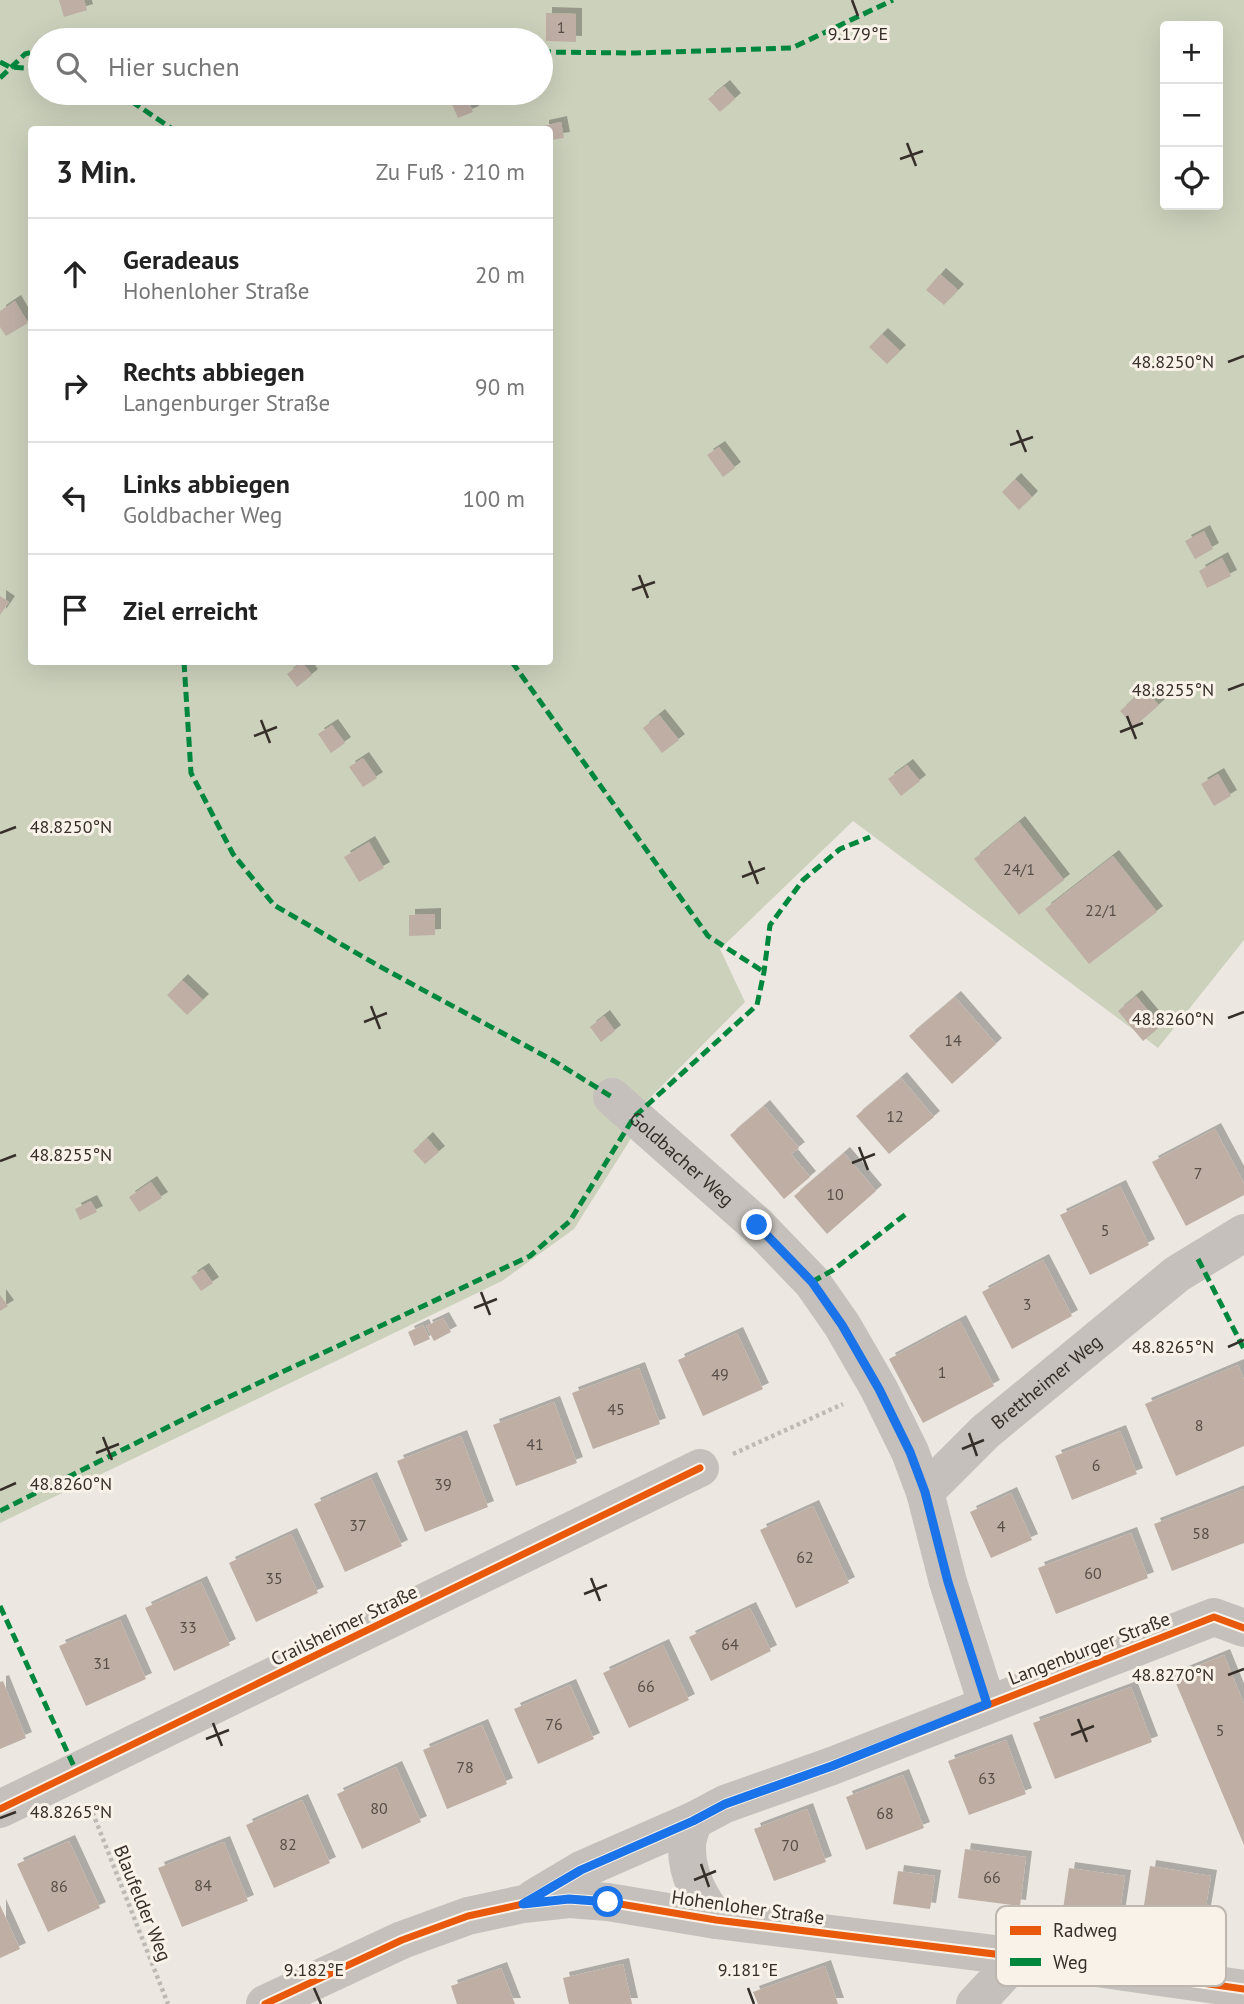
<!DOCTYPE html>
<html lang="de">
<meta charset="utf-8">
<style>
body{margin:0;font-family:"PT Sans",sans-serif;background:#f2f2f2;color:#222}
.controls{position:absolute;right:21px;top:21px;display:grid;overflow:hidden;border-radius:7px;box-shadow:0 7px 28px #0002}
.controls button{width:63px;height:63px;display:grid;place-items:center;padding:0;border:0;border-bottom:2px solid #e0e0e0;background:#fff;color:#222;font:35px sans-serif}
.stop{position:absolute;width:21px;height:21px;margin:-16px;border:5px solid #1a73e8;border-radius:50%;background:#fff}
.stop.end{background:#1a73e8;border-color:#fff;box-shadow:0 2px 7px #0008}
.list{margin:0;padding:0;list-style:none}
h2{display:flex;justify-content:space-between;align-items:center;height:91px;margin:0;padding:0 28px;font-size:30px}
h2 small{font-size:23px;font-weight:400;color:#767676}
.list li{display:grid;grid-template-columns:46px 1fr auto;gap:21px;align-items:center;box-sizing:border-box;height:112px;padding:0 28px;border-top:2px solid #e0e0e0}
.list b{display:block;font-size:26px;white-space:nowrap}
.list p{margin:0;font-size:23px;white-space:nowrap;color:#767676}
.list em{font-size:23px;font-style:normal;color:#767676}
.icon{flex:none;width:38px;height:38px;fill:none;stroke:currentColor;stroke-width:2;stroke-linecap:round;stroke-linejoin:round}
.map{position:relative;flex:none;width:1244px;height:2004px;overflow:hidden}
.search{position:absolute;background:#fff;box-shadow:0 7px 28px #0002;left:28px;top:28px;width:525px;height:77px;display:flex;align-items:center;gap:18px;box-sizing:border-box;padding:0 24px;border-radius:38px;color:#767676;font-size:26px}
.panel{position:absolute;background:#fff;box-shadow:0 7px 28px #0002;left:28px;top:126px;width:525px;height:539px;border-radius:7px}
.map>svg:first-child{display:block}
.green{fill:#ccd1bc;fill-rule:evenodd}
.building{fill:#beaea4;filter:url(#shadow)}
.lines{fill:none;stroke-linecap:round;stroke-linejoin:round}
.path{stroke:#beb9b3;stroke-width:4.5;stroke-dasharray:3.5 3.5;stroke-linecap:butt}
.minor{stroke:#c5c0bb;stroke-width:38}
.quiet{stroke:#00873e;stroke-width:5;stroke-dasharray:10 5;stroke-linecap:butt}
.cycleway-casing{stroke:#f8f2e9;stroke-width:11}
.cycleway{stroke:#e8590c;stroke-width:7}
.route{stroke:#1a73e8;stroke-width:9}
.ticks{fill:none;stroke:#362e29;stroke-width:2.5}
.labels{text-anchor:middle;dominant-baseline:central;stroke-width:6;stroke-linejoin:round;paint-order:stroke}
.number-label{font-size:16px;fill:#584e48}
.street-label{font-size:19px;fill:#362e29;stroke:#f8f2e9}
.key{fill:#f8f2e9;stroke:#beb7af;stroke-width:2}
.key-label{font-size:19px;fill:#362e29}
.ticks-label{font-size:18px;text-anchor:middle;fill:#362e29;stroke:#f8f2e9;stroke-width:6;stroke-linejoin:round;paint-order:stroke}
</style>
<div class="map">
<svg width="1244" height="2004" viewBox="0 0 1244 2004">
<defs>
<filter id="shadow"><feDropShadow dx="6" dy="-6" stdDeviation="0" flood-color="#0004"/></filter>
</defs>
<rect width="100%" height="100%" fill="#ece8e1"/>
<path class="green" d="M0,0H1244V940L1158,1048L853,821L720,949L745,1002L642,1106L630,1140L574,1229L502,1281L0,1523ZM1165,26H1218V205H1165ZM40,40H541V93H40ZM32,130H550V662H32Z"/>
<path class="building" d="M59,0H84L87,10L64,17Z
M546,13L576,14V42L546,41Z
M724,86L735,99L720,112L708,99Z
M458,93H465L473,112L458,118L449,97Z
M561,122L564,138L550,140V130H543V126Z
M940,274L958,290L944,305L926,290Z
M15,301L28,323L6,336L0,327V311Z
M882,334L900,351L887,364L869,347Z
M719,447L735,468L723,477L707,455Z
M1015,479L1032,497L1019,510L1002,492Z
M1204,531L1213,549L1195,559L1185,541Z
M1222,558L1231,576L1207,588L1199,571Z
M0,596L9,602L0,615Z
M302,662L312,675L297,687L287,674Z
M1144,689L1159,705L1134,727L1120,711Z
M659,715L679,740L662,753L643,728Z
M332,725L345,743L331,753L318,734Z
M363,758L377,778L363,787L349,767Z
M907,765L920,781L901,796L888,779Z
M1218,774L1231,796L1214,806L1201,784Z
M1019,822L1064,880L1019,915L974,859Z
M369,842L384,868L359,882L344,857Z
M1113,856L1157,912L1089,964L1045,909Z
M435,914V935L409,936V915Z
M182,980L203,1000L187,1015L167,995Z
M1136,996L1161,1026L1143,1041L1118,1011Z
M955,997L996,1044L952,1084L909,1036Z
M604,1016L615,1031L601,1042L590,1027Z
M901,1078L934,1117L889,1154L856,1116Z
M764,1106L799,1148L791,1154L810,1177L784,1199L730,1135Z
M1215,1129L1244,1183V1195L1186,1226L1152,1162Z
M427,1138L439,1152L425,1164L413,1151Z
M844,1153L876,1191L827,1234L794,1196Z
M151,1182L162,1198L139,1212L129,1197Z
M1120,1186L1149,1245L1090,1275L1060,1215Z
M91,1201L97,1212L80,1220L75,1209Z
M1043,1260L1072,1316L1012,1349L982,1292Z
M203,1269L213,1283L201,1291L191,1277Z
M0,1295L8,1306L0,1311Z
M443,1318L451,1332L434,1341L426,1326Z
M960,1321L994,1386L923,1423L889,1359Z
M423,1325L430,1339L414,1346L408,1332Z
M737,1333L763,1389L703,1416L678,1360Z
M1238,1365L1244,1380V1446L1176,1476L1145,1404Z
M639,1368L660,1424L593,1449L572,1393Z
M554,1402L577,1463L516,1486L493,1425Z
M1120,1431L1137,1474L1072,1500L1055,1456Z
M461,1436L488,1507L425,1532L397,1461Z
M371,1478L402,1546L345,1572L314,1504Z
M1244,1489V1543L1172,1571L1154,1524Z
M1011,1493L1032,1540L991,1558L970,1512Z
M813,1506L849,1583L796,1608L760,1530Z
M1131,1533L1148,1578L1056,1614L1038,1568Z
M291,1534L318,1593L256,1622L229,1563Z
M201,1582L230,1645L174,1671L145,1608Z
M750,1608L771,1651L711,1681L689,1637Z
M120,1620L146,1679L86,1706L59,1646Z
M663,1645L689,1700L629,1728L603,1673Z
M1224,1655L1244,1704V1845L1173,1676Z
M3,1681L26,1738L0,1749V1682Z
M570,1685L594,1739L538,1764L514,1709Z
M1131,1687L1152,1742L1055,1779L1033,1723Z
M482,1725L507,1784L447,1809L423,1750Z
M1006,1740L1026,1794L969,1815L948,1761Z
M396,1767L421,1822L362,1849L337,1794Z
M903,1775L924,1828L866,1850L846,1797Z
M302,1800L330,1863L274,1888L246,1825Z
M807,1809L826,1862L774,1881L754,1829Z
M69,1841L100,1908L48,1932L17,1864Z
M224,1842L248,1901L182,1927L158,1868Z
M965,1849L1026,1857L1020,1906L958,1898Z
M1150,1866L1211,1876L1201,1935L1141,1925Z
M1069,1868L1125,1876L1118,1924L1062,1916Z
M898,1871L935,1876L930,1909L893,1904Z
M0,1905L20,1949L0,1958Z
M623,1964L632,2004H569L563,1978Z
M825,1966L838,2004H758L753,1992Z
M501,1968L515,2004H457L451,1986Z"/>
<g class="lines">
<path class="path" d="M733,1454L843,1404
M90,1806L168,2004"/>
<g class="minor">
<path id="s1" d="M612,1097L757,1225L812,1282L842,1325L879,1389L910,1452L925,1492L948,1582L987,1704"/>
<path id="s2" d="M925,1492L985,1432L1177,1274L1244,1233"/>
<path d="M0,1809L700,1468"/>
<path d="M693,1821C691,1830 686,1840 687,1849C687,1876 701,1899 716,1920"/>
<path d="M534,1898L581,1870L693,1821L725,1804L832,1766L1214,1617L1244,1628"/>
<path d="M265,2004L402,1940L468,1916L523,1904L569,1899L608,1902L716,1920L1019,1957L1244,1989"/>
<path d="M975,2004L1019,1957"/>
</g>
<path class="quiet" d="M113,40L199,32L344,40
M541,52L636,53L792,48L893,0
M0,62L10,67L40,69
M0,78L25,54L40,50
M119,93L174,130
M184,662L191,773L233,854L274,905L377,965L554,1061L612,1097
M512,662L708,936L764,972
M1198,1259L1244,1349
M812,1282L833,1270L906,1214
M0,1511L216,1403L530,1256L570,1221L634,1117L757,1005L764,972L770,925L803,880L840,849L870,837
M0,1606L77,1773"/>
<g class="cycleway-casing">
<path id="cycleway" d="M0,1809L700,1468
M529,1901L581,1870L693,1821L725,1804L832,1766L1214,1617L1244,1628
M265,2004L402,1940L468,1916L523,1904L569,1899L608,1902L716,1920L1019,1957L1244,1989"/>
</g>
<use href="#cycleway" class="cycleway"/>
</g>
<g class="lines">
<path class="route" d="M608,1902L569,1899L523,1904L581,1870L693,1821L725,1804L832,1766L987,1704L948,1582L925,1492L910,1452L879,1389L842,1325L812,1282L757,1225"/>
</g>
<path class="ticks" d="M852,0L858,16M907,143L916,166M900,159L923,151M1228,362L1244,356M1017,430L1026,452M1010,445L1033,437M639,575L648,598M632,590L655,582M1228,690L1244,684M1127,716L1136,739M261,720L270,743M1120,732L1143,723M254,736L277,727M0,833L16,827M749,861L758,884M742,877L765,868M371,1006L380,1029M1228,1018L1244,1012M364,1022L387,1013M859,1147L868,1170M0,1161L16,1155M852,1163L875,1154M481,1292L490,1315M474,1308L497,1299M1228,1347L1244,1340M969,1433L977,1456M103,1437L112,1460M962,1449L984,1440M96,1453L119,1444M0,1490L16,1483M591,1578L600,1601M584,1594L607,1585M1228,1675L1244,1669M1078,1719L1087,1742M213,1723L222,1746M1071,1735L1094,1726M206,1739L229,1730M0,1818L16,1812M701,1864L709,1887M694,1880L716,1871M314,1988L321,2004M748,1988L754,2004"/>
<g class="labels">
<g class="number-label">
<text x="561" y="27">1</text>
<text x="1019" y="869">24/1</text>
<text x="1101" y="910">22/1</text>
<text x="953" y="1040">14</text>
<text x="895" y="1116">12</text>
<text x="1198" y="1173">7</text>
<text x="835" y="1194">10</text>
<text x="1105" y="1230">5</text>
<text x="1027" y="1304">3</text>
<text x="942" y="1372">1</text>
<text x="720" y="1374">49</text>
<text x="616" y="1409">45</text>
<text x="1199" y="1425">8</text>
<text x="535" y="1444">41</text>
<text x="1096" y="1465">6</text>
<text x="443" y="1484">39</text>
<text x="358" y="1525">37</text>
<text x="1001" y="1526">4</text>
<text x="1201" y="1533">58</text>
<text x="805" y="1557">62</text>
<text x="1093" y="1573">60</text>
<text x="274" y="1578">35</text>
<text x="188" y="1627">33</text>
<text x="730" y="1644">64</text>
<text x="102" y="1663">31</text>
<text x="646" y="1686">66</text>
<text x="554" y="1724">76</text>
<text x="1220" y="1730">5</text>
<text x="465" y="1767">78</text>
<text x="987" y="1778">63</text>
<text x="379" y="1808">80</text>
<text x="885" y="1813">68</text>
<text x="288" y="1844">82</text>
<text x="790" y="1845">70</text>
<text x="992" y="1877">66</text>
<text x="203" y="1885">84</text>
<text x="59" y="1886">86</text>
</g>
<g class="street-label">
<text stroke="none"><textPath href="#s1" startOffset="93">Goldbacher Weg</textPath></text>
<text stroke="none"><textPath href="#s2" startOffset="164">Brettheimer Weg</textPath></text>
<text transform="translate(344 1625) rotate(-26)">Crailsheimer Straße</text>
<text transform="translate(1089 1648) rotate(-21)">Langenburger Straße</text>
<text transform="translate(143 1903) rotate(68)">Blaufelder Weg</text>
<text transform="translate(748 1907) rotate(8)">Hohenloher Straße</text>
</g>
</g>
<rect x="996" y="1906" width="230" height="80" rx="10" class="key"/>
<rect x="1010" y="1926" width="31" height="9" fill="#e8590c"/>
<rect x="1010" y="1958" width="31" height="8" fill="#00873e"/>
<g class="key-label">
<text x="1053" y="1937">Radweg</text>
<text x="1053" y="1969">Weg</text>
</g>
<g class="ticks-label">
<text x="858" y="40">9.179°E</text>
<text x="1173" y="368">48.8250°N</text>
<text x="1173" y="696">48.8255°N</text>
<text x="71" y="833">48.8250°N</text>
<text x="1173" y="1025">48.8260°N</text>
<text x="71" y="1161">48.8255°N</text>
<text x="1173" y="1353">48.8265°N</text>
<text x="71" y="1490">48.8260°N</text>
<text x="1173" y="1681">48.8270°N</text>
<text x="71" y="1818">48.8265°N</text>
<text x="314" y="1976">9.182°E</text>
<text x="748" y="1976">9.181°E</text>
</g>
</svg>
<div class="controls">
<button>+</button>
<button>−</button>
<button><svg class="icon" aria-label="locate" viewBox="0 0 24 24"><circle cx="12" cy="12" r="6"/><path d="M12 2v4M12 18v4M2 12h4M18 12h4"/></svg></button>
</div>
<div class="stop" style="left:608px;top:1902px"></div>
<div class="stop end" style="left:757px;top:1225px"></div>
<div class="search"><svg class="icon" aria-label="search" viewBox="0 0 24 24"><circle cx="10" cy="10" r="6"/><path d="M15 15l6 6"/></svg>Hier suchen</div>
<section class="panel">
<h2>3 Min.<small>Zu Fuß · 210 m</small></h2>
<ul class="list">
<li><svg class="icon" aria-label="ahead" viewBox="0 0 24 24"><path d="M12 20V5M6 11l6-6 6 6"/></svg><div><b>Geradeaus</b><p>Hohenloher Straße</p></div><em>20 m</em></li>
<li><svg class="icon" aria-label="right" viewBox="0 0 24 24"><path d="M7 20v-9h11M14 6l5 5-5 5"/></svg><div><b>Rechts abbiegen</b><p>Langenburger Straße</p></div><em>90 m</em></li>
<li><svg class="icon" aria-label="left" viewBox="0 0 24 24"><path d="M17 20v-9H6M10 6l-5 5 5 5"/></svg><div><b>Links abbiegen</b><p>Goldbacher Weg</p></div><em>100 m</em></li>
<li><svg class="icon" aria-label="arrive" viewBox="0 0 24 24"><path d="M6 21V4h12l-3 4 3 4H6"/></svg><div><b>Ziel erreicht</b></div></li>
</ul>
</section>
</div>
